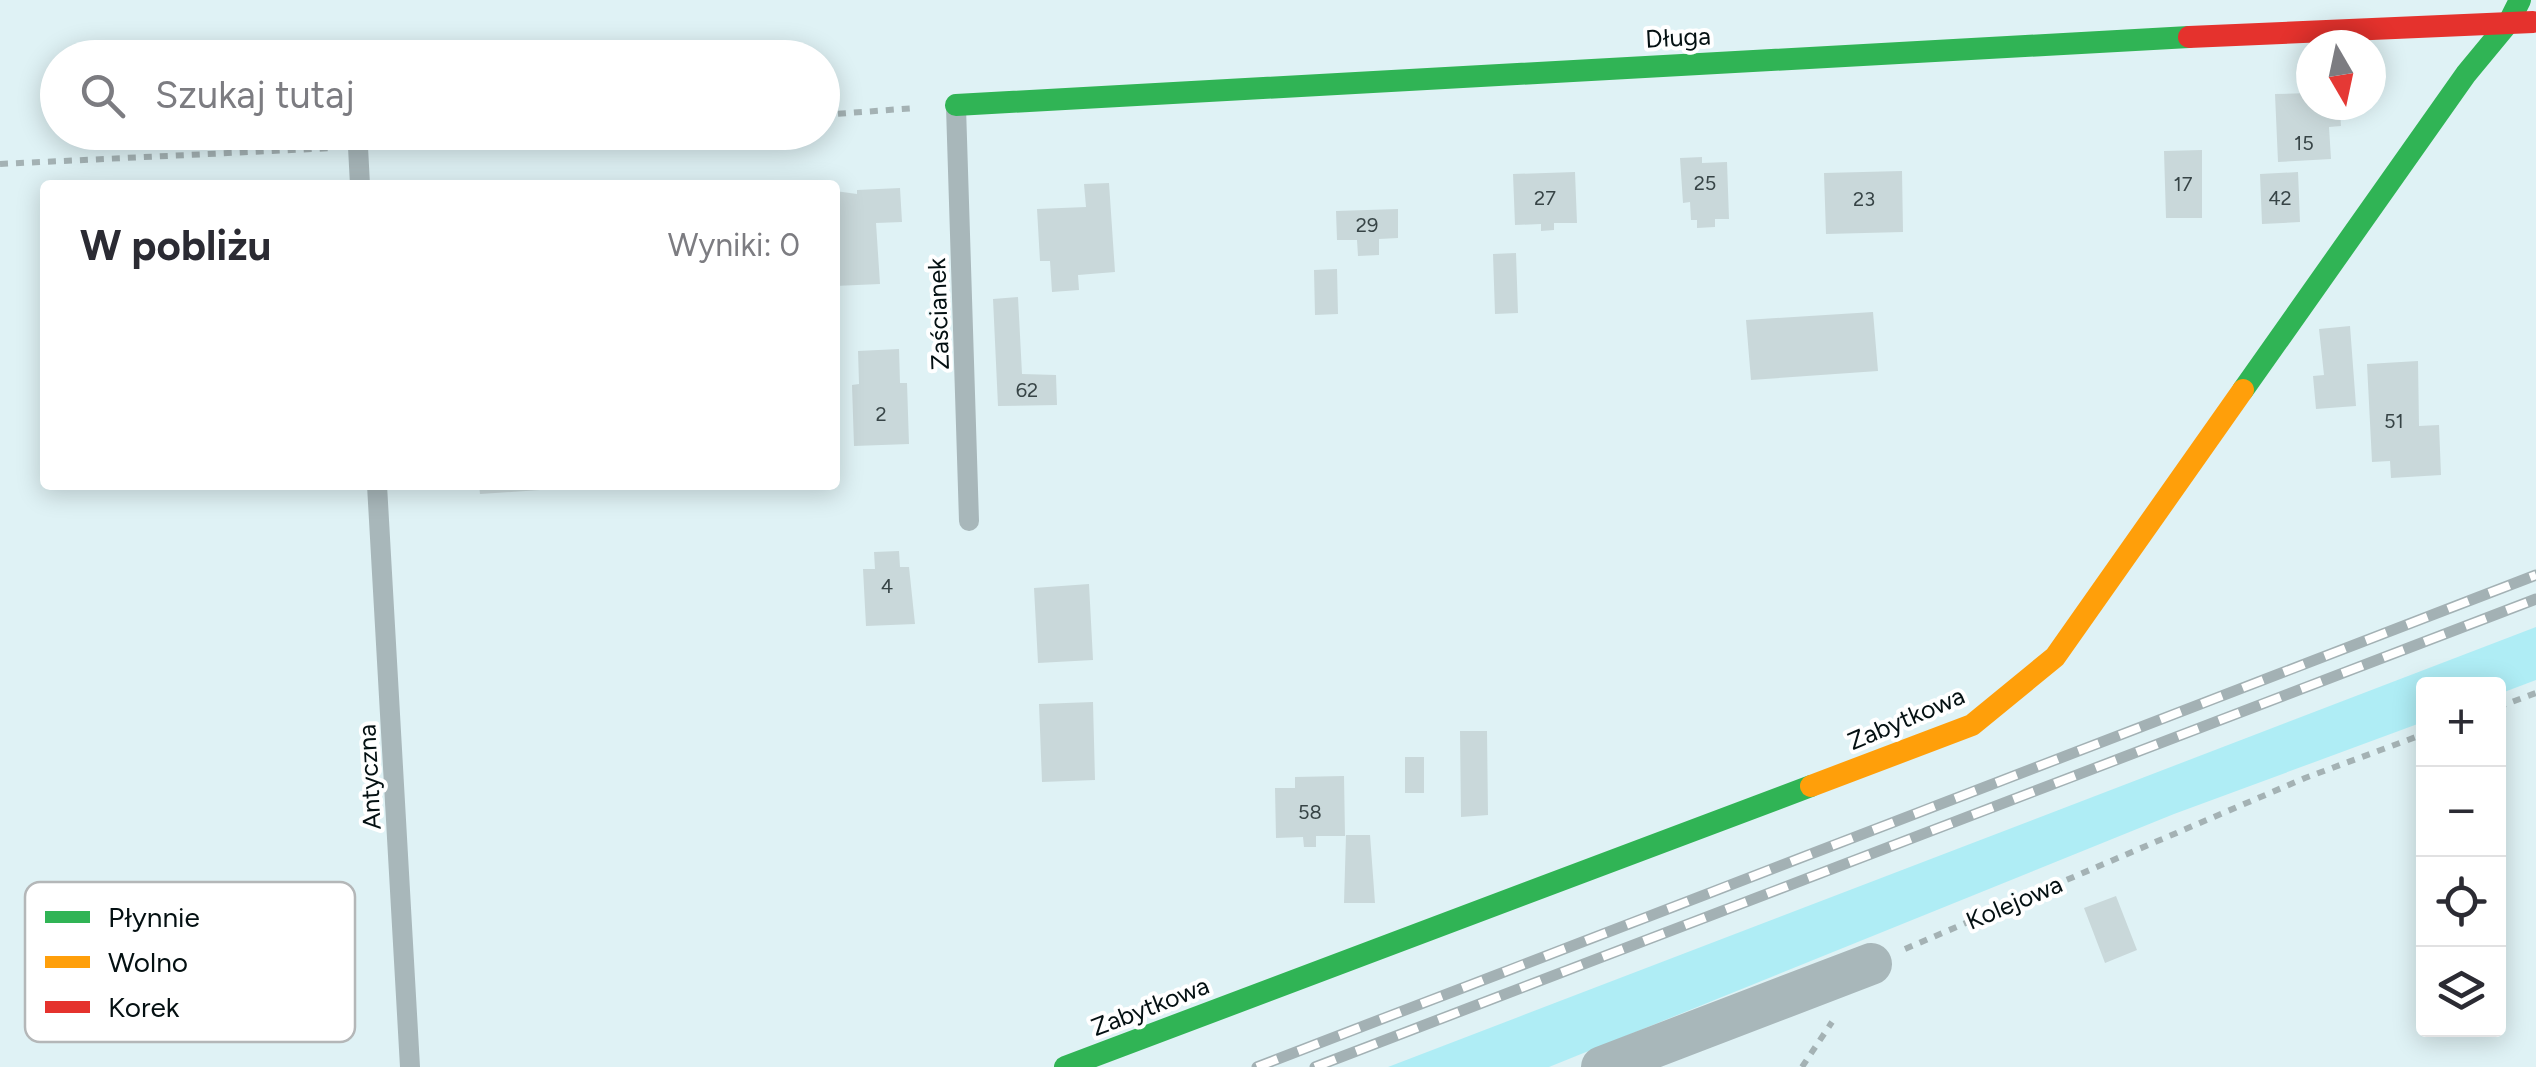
<!DOCTYPE html>
<html lang="pl">
<meta charset="utf-8">
<style>
body{margin:0;font-family:Figtree,sans-serif;background:#f7f7f7;color:#2b2b33}
.controls{position:absolute;right:30px;bottom:30px;display:grid;overflow:hidden;border-radius:10px;box-shadow:0 5px 25px #0003}
.controls button{width:90px;height:90px;display:grid;place-items:center;padding:0;border:0;border-bottom:2px solid #e1e1e2;background:#fff;color:#2b2b33;font:50px sans-serif}
.compass{position:absolute;left:2296px;top:30px;width:90px;height:90px;border-radius:50%;background:#fff;box-shadow:0 5px 25px #0003;rotate:171deg}
.list{margin:0;padding:0;list-style:none}
h2{display:flex;justify-content:space-between;align-items:center;height:130px;margin:0;padding:0 40px;font-size:42px}
h2 small{font-size:32px;font-weight:400;color:#7c7c81}
.icon{flex:none;width:55px;height:55px;fill:none;stroke:currentColor;stroke-width:2;stroke-linecap:round;stroke-linejoin:round}
.map{position:relative;flex:none;width:2536px;height:1067px;overflow:hidden}
.search{position:absolute;background:#fff;box-shadow:0 5px 25px #0003;left:40px;top:40px;width:800px;height:110px;display:flex;align-items:center;gap:25px;box-sizing:border-box;padding:0 35px;border-radius:55px;color:#7c7c81;font-size:38px}
.panel{position:absolute;background:#fff;box-shadow:0 5px 25px #0003;left:40px;top:180px;width:800px;height:310px;border-radius:10px}
.map>svg:first-child{display:block}
.green{fill:#afedf5}
.building{fill:#c9d8da}
.lines{fill:none;stroke-linecap:round;stroke-linejoin:round}
.path{stroke:#a4b2b4;stroke-width:6;stroke-dasharray:8 8;stroke-linecap:butt}
.lane{stroke:#a8b7ba;stroke-width:20}
.street{stroke:#a8b7ba;stroke-width:42}
.fast{stroke:#30b455;stroke-width:22}
.slow{stroke:#ff9f0a;stroke-width:22}
.jam{stroke:#e5322d;stroke-width:22}
.rail-casing{stroke:#a3b1b4;stroke-width:11}
.rail{stroke:#fff;stroke-width:8;stroke-dasharray:22;stroke-linecap:butt}
.labels{text-anchor:middle;dominant-baseline:central;stroke-width:8;stroke-linejoin:round;paint-order:stroke}
.number-label{font-size:20px;fill:#374446}
.street-label{font-size:25px;fill:#041012;stroke:#fff}
.key{fill:#fff;stroke:#b4b7b8;stroke-width:2.5}
.key-label{font-size:28px;fill:#041012}
</style>
<div class="map">
<svg width="2536" height="1067" viewBox="0 0 2536 1067">
<rect width="100%" height="100%" fill="#dff2f5"/>
<path class="green" d="M2536,627V680L2499,694L2498,684H2424L2423,722L2174,814L1549,1067H1388Z"/>
<path class="building" d="M2311,93V105L2340,109L2341,126L2329,127L2331,159L2278,162L2275,94Z
M2202,150V218H2166L2164,151Z
M1702,157V163L1727,162L1729,219H1715V227L1697,228V220H1691L1690,202L1683,203L1680,158Z
M1902,171L1903,232L1826,234L1824,173Z
M1575,172L1577,223H1554V230L1541,231V224L1515,225L1513,174Z
M2298,172L2300,222L2262,224L2260,174Z
M1109,183L1115,272L1078,275L1079,290L1052,292L1050,261H1040L1037,209L1086,207L1084,184Z
M900,188L902,222L876,223L880,284L835,286V191L857,194V190Z
M1398,209V238L1379,239V255L1358,256L1357,240H1337L1336,211Z
M1516,253L1518,313L1495,314L1493,254Z
M1337,269L1338,314L1315,315L1314,270Z
M1018,297L1022,374L1056,375L1057,405L998,406L993,299Z
M1873,312L1878,371L1751,380L1746,320Z
M2350,326L2356,406L2316,409L2313,376L2324,375L2319,329Z
M899,349L900,383H907L909,444L854,446L852,385L859,384L858,351Z
M2418,361L2419,426L2439,425L2441,475L2391,478L2390,461L2372,462L2367,364Z
M479,485H539L540,490L480,494Z
M899,551L900,567H909L915,624L866,626L863,569H875L874,552Z
M1089,584L1093,660L1038,663L1034,588Z
M1093,702L1095,780L1042,782L1039,704Z
M1460,731H1487L1488,815L1461,817Z
M1405,757H1424V793H1405Z
M1344,776L1345,836H1316V847H1304L1303,837L1276,838L1275,788H1295V777Z
M1346,835H1370L1375,903H1344Z
M2116,896L2137,950L2105,963L2084,908Z"/>
<g class="lines">
<path class="path" d="M822,115L915,108
M386,145L564,132
M0,164L333,148
M2498,707L2536,693
M1905,949L2305,778L2424,734
M1802,1067L1832,1022"/>
<path class="lane" d="M956,107L969,521
M358,147L360,185
M377,485L410,1067"/>
<path class="street" d="M1602,1067L1871,964"/>
<path class="fast" d="M956,105L2189,37
M2243,390L2466,74L2509,22L2520,0
M1065,1067L1811,786"/>
<path class="slow" d="M1811,786L1972,725L2055,657L2243,390"/>
<path class="jam" d="M2189,37L2533,22"/>
<g class="rail-casing">
<path id="rail" d="M1257,1067L2536,575
M1315,1067L2536,599"/>
</g>
<use href="#rail" class="rail"/>
</g>
<g class="labels">
<g class="number-label">
<text x="2304" y="143">15</text>
<text x="1705" y="183">25</text>
<text x="2183" y="184">17</text>
<text x="1545" y="198">27</text>
<text x="2280" y="198">42</text>
<text x="1864" y="199">23</text>
<text x="1367" y="225">29</text>
<text x="1027" y="390">62</text>
<text x="881" y="414">2</text>
<text x="2394" y="421">51</text>
<text x="887" y="586">4</text>
<text x="1310" y="812">58</text>
</g>
<g class="street-label">
<text transform="translate(1678 37) rotate(-3)">Długa</text>
<text transform="translate(938 314) rotate(-92)">Zaścianek</text>
<text transform="translate(1906 718) rotate(-23)">Zabytkowa</text>
<text transform="translate(369 777) rotate(-93)">Antyczna</text>
<text transform="translate(2014 902) rotate(-23)">Kolejowa</text>
<text transform="translate(1150 1006) rotate(-21)">Zabytkowa</text>
</g>
</g>
<rect x="25" y="882" width="330" height="160" rx="15" class="key"/>
<rect x="45" y="911" width="45" height="12" fill="#30b455"/>
<rect x="45" y="956" width="45" height="12" fill="#ff9f0a"/>
<rect x="45" y="1001" width="45" height="12" fill="#e5322d"/>
<g class="key-label">
<text x="108" y="927">Płynnie</text>
<text x="108" y="972">Wolno</text>
<text x="108" y="1017">Korek</text>
</g>
</svg>
<div class="controls">
<button>+</button>
<button>−</button>
<button><svg class="icon" aria-label="locate" viewBox="0 0 24 24"><circle cx="12" cy="12" r="6"/><path d="M12 2v4M12 18v4M2 12h4M18 12h4"/></svg></button>
<button><svg class="icon" aria-label="layers" viewBox="0 0 24 24"><path d="M12 4l9 5-9 5-9-5zM3 14l9 5 9-5"/></svg></button>
</div>
<svg class="compass" viewBox="-18 -18 36 36"><path d="M0-13l5 13h-10z" fill="#e53935"/><path d="M0 13l5-13h-10z" fill="#7c7c81"/></svg>
<div class="search"><svg class="icon" aria-label="search" viewBox="0 0 24 24"><circle cx="10" cy="10" r="6"/><path d="M15 15l6 6"/></svg>Szukaj tutaj</div>
<section class="panel">
<h2>W pobliżu<small>Wyniki: 0</small></h2>
<ul class="list">
</ul>
</section>
</div>
